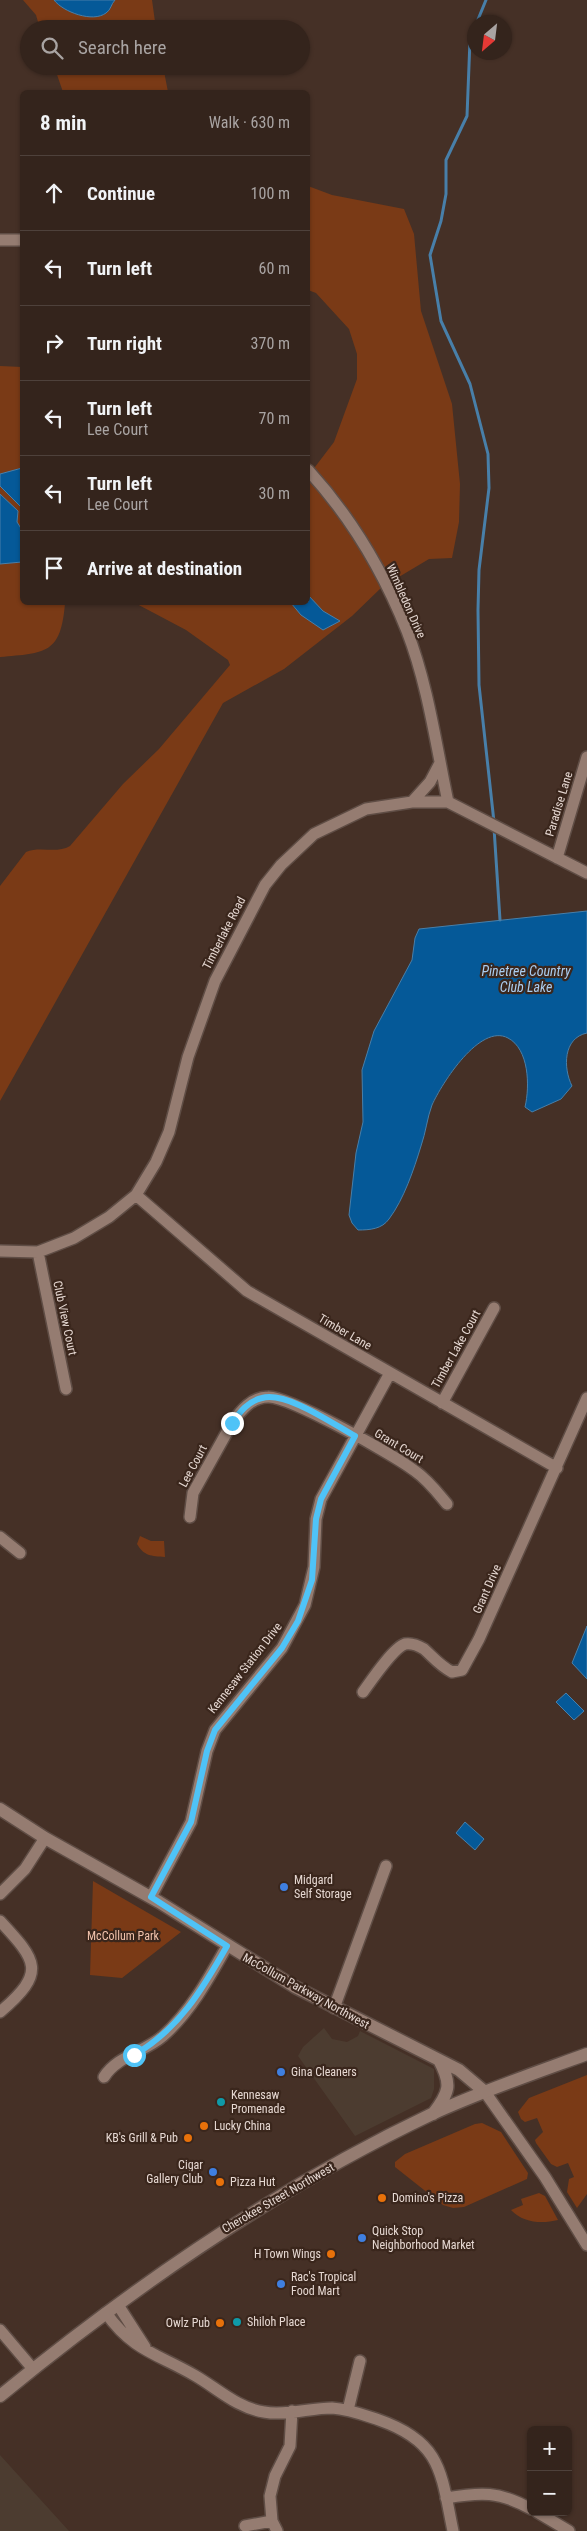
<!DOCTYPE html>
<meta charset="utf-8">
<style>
body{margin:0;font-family:"Roboto Condensed",sans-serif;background:#3f3029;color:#f1f3f6}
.controls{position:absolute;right:15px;bottom:15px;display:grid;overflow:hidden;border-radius:8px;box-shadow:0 1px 4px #0004}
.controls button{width:45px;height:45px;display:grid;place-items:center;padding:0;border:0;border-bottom:1px solid #4e413b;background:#34241c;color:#f1f3f6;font:25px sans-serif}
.compass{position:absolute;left:467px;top:15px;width:45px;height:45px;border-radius:50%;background:#34241c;box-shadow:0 1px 4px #0004;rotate:208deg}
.stop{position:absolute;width:15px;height:15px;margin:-11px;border:4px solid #4fc3f7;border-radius:50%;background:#fff}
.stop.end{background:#4fc3f7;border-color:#fff;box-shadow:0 1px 5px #0008}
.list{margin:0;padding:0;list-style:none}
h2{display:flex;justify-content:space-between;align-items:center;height:65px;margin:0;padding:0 20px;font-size:21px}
h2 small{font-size:16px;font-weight:400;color:#a9a4a3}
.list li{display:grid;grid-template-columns:32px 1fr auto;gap:15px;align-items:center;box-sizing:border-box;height:75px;padding:0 20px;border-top:1px solid #4e413b}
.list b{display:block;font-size:19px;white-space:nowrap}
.list p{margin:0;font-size:16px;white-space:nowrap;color:#a9a4a3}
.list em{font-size:16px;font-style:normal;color:#a9a4a3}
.icon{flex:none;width:28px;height:28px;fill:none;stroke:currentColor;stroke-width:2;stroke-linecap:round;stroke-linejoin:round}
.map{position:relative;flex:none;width:587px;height:2531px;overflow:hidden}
.search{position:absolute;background:#34241c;box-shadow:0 1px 4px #0004;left:20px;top:20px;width:290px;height:55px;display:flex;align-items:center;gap:12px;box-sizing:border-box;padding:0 18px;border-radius:28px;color:#a9a4a3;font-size:19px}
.panel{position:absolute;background:#34241c;box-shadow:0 1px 4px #0004;left:20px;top:90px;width:290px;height:515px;border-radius:8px}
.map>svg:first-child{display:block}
.commercial{fill:#4c3c30}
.green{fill:#7a3a16}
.water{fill:#055998;stroke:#487fa9}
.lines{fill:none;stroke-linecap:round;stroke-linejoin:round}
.stream{stroke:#487fa9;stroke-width:3}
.street-casing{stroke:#5f4d45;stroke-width:14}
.secondary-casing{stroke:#5f4d45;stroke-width:15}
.street{stroke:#957c71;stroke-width:11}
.secondary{stroke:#957c71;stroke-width:12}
.route{stroke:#4fc3f7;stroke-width:6}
.shop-dot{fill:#3f7fe0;stroke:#3a261c;stroke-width:2}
.culture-dot{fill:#0f9aa8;stroke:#3a261c;stroke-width:2}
.food-dot{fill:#e8710a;stroke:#3a261c;stroke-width:2}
.labels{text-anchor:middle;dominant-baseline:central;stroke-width:4.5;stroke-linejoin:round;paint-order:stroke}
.street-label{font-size:12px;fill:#e6d8d2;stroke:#3a261c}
.poi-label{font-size:12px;fill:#e6d8d2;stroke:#3a261c;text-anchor:start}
.park-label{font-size:12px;fill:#f0c1ab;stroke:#3a261c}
.water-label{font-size:14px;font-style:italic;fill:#abcdf0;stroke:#3a261c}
</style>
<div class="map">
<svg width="587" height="2531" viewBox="0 0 587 2531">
<rect width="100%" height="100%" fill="#453026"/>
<path class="commercial" d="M324,2028L332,2039L347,2042L358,2036L360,2031L434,2069V2089L431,2098L355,2136L298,2056L303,2047Z
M0,2455L69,2531H0Z"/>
<path class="green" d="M23,0H152L156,29H40L36,15Z
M54,66H163L168,92H63Z
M308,186L332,195L404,209L414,234L421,311L452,404L460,484L459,522L452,558L429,559L382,587L352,616L284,669L223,703L0,1101V886L26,852C40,846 57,854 70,846L123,784L159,749L230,665L228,660L186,630L135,603L308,602V469L315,467L334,442L357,379V354L349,329L316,293L308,290Z
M0,366L22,367V602L65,603C61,654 46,653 0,657Z
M140,1536L151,1541H164L165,1557C151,1556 144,1556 137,1544Z
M93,1881L181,1932L122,1978L90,1975Z
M587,2075V2194L577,2208L567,2192L569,2179L574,2177L568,2163L557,2167L551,2164L536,2143L535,2140L543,2132L537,2118L525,2122L521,2119L518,2112L529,2098Z
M482,2123L501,2132L528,2173L527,2179L464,2207L453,2208L443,2205L395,2167V2162L405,2154L475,2124Z
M539,2193L545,2196L558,2220C542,2224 523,2223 511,2210L523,2205L521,2199Z"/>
<path class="water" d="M54,0H115C111,4 111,10 106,13C93,23 63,12 54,0Z
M22,468V508L0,486V474Z
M0,494L18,511L17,522L22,530V562L0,564Z
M308,595L323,611L340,621L323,630L301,615L291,603L308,602Z
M587,911V1033C563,1038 563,1068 572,1086L561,1099L532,1112L525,1107C530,1086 529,1049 508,1038C480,1023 442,1083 432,1105C427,1118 426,1132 421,1146C414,1169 404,1199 389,1219C382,1229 370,1230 358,1230L352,1223L349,1215L356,1153L363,1122L362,1070L374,1031L412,960L415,938L419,929Z
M587,1626V1679L572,1663Z
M566,1693L584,1711L574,1720L556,1702Z
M465,1822L484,1839L475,1850L456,1833Z"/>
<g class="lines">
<path class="stream" d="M477,22L486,0
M474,29L470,40L467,116L446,160V194L441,221L430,255L441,321L470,384L488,454L489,488L479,570L478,610L479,685L494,822
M494,828L500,920"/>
<g class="street-casing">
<path id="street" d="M0,240H22
M308,470C350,516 384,573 407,631C428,685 436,745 448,802
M412,802L430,782L440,763
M557,858L587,757
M136,1195L247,1291L557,1468
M0,1251L38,1252L74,1238L109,1217L136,1195L156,1162L169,1132L188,1057L215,981L265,885L281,865L314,834L366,809L412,802H448L587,873
M38,1252L66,1389
M442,1403L494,1308
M190,1517L193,1493L232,1423C241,1410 252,1397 268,1397C289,1396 396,1456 415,1471C428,1480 437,1492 447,1504
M0,1537L20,1553
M363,1692C371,1681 393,1648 405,1644C411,1643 419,1646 424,1649C433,1657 440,1666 452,1672L462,1670L479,1639L587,1398
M0,1894L25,1869L45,1838
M151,1897L191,1822L207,1751L215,1730L282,1648L305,1605L314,1567L316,1519L321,1499L390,1373
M0,1921C37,1961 47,1972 0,2012
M334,2008L386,1866
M104,2077C117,2056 145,2052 163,2036C191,2011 209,1978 227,1946
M485,2092L545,2177L587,2245
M118,2305L145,2347
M106,2313C133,2351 158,2354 194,2375C217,2388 237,2408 264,2412C286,2416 310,2408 332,2408C349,2409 364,2415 379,2420C442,2442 441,2473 453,2531
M0,2330L33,2369
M348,2410L360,2361
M446,2498C481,2492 499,2491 531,2509
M537,2512L569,2531
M245,2526L272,2521
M277,2531L272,2521L270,2496L275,2476L290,2446L292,2411"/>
</g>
<g class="secondary-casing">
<path id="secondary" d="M0,1809L45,1838L159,1902L295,1987L459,2070L485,2092
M433,2114C450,2092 452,2084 439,2060
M0,2396C133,2287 276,2188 432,2114C482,2091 535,2073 587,2054"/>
</g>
<use href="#street" class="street"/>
<use href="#secondary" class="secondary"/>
</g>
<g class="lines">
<path class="route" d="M134,2055C179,2029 202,1990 227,1946L151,1897L191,1822L207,1751L215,1730L282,1648L298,1621L312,1580L316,1519L321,1499L355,1436C333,1424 286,1391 262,1398C248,1401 240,1412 232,1423"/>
</g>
<g class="shop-dot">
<circle cx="284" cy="1887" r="5"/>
<circle cx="281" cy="2072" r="5"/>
<circle cx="213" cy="2172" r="5"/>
<circle cx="362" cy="2238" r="5"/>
<circle cx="281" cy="2284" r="5"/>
</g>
<g class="culture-dot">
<circle cx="221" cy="2102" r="5"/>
<circle cx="237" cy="2322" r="5"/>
</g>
<g class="food-dot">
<circle cx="204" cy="2126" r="5"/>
<circle cx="188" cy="2138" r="5"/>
<circle cx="220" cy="2182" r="5"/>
<circle cx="382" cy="2198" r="5"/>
<circle cx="331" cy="2254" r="5"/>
<circle cx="220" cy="2323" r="5"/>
</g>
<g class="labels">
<g class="street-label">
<text transform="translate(406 601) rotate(66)">Wimbledon Drive</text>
<text transform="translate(559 804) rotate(-73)">Paradise Lane</text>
<text transform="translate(224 933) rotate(-63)">Timberlake Road</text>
<text transform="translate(65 1318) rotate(78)">Club View Court</text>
<text transform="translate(345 1332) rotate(30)">Timber Lane</text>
<text transform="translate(456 1349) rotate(-61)">Timber Lake Court</text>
<text transform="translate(399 1446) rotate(31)">Grant Court</text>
<text transform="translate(193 1466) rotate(-62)">Lee Court</text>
<text transform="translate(487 1589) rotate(-66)">Grant Drive</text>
<text transform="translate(245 1668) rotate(-52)">Kennesaw Station Drive</text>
<text transform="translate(306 1991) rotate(29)">McCollum Parkway Northwest</text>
<text transform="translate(278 2198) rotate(-30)">Cherokee Street Northwest</text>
</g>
<g class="poi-label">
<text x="294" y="1880">Midgard<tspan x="294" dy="14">Self Storage</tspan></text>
<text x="291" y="2072">Gina Cleaners</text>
<text x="231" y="2095">Kennesaw<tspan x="231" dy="14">Promenade</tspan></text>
<text x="214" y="2126">Lucky China</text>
<text x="178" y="2138" text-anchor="end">KB's Grill &amp; Pub</text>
<text x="203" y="2165" text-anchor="end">Cigar<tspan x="203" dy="14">Gallery Club</tspan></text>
<text x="230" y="2182">Pizza Hut</text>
<text x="392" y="2198">Domino's Pizza</text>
<text x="372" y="2231">Quick Stop<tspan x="372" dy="14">Neighborhood Market</tspan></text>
<text x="321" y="2254" text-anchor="end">H Town Wings</text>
<text x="291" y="2277">Rac's Tropical<tspan x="291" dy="14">Food Mart</tspan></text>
<text x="247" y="2322">Shiloh Place</text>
<text x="210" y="2323" text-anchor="end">Owlz Pub</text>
</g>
<g class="park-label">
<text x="123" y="1936">McCollum Park</text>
</g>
<g class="water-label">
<text x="526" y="971">Pinetree Country<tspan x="526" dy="16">Club Lake</tspan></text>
</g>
</g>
</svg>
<div class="controls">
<button>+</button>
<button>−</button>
</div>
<svg class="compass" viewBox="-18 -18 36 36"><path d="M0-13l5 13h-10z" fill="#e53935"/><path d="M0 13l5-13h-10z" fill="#a9a4a3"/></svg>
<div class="stop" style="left:134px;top:2055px"></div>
<div class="stop end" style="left:232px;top:1423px"></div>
<div class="search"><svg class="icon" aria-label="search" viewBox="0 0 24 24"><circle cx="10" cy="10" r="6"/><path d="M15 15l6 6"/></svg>Search here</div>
<section class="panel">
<h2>8 min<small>Walk · 630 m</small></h2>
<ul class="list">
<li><svg class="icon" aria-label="ahead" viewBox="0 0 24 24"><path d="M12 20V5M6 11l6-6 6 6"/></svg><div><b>Continue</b></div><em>100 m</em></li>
<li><svg class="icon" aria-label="left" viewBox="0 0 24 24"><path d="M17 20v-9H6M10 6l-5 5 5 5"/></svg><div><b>Turn left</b></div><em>60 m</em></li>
<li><svg class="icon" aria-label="right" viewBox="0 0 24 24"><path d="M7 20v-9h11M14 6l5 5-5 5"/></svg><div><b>Turn right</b></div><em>370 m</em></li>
<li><svg class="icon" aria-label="left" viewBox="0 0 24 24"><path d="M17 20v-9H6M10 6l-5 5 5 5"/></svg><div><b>Turn left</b><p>Lee Court</p></div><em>70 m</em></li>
<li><svg class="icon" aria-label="left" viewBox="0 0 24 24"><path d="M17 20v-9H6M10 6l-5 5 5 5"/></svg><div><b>Turn left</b><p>Lee Court</p></div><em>30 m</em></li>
<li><svg class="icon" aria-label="arrive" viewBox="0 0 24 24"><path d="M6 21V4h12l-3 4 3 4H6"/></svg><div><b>Arrive at destination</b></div></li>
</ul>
</section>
</div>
